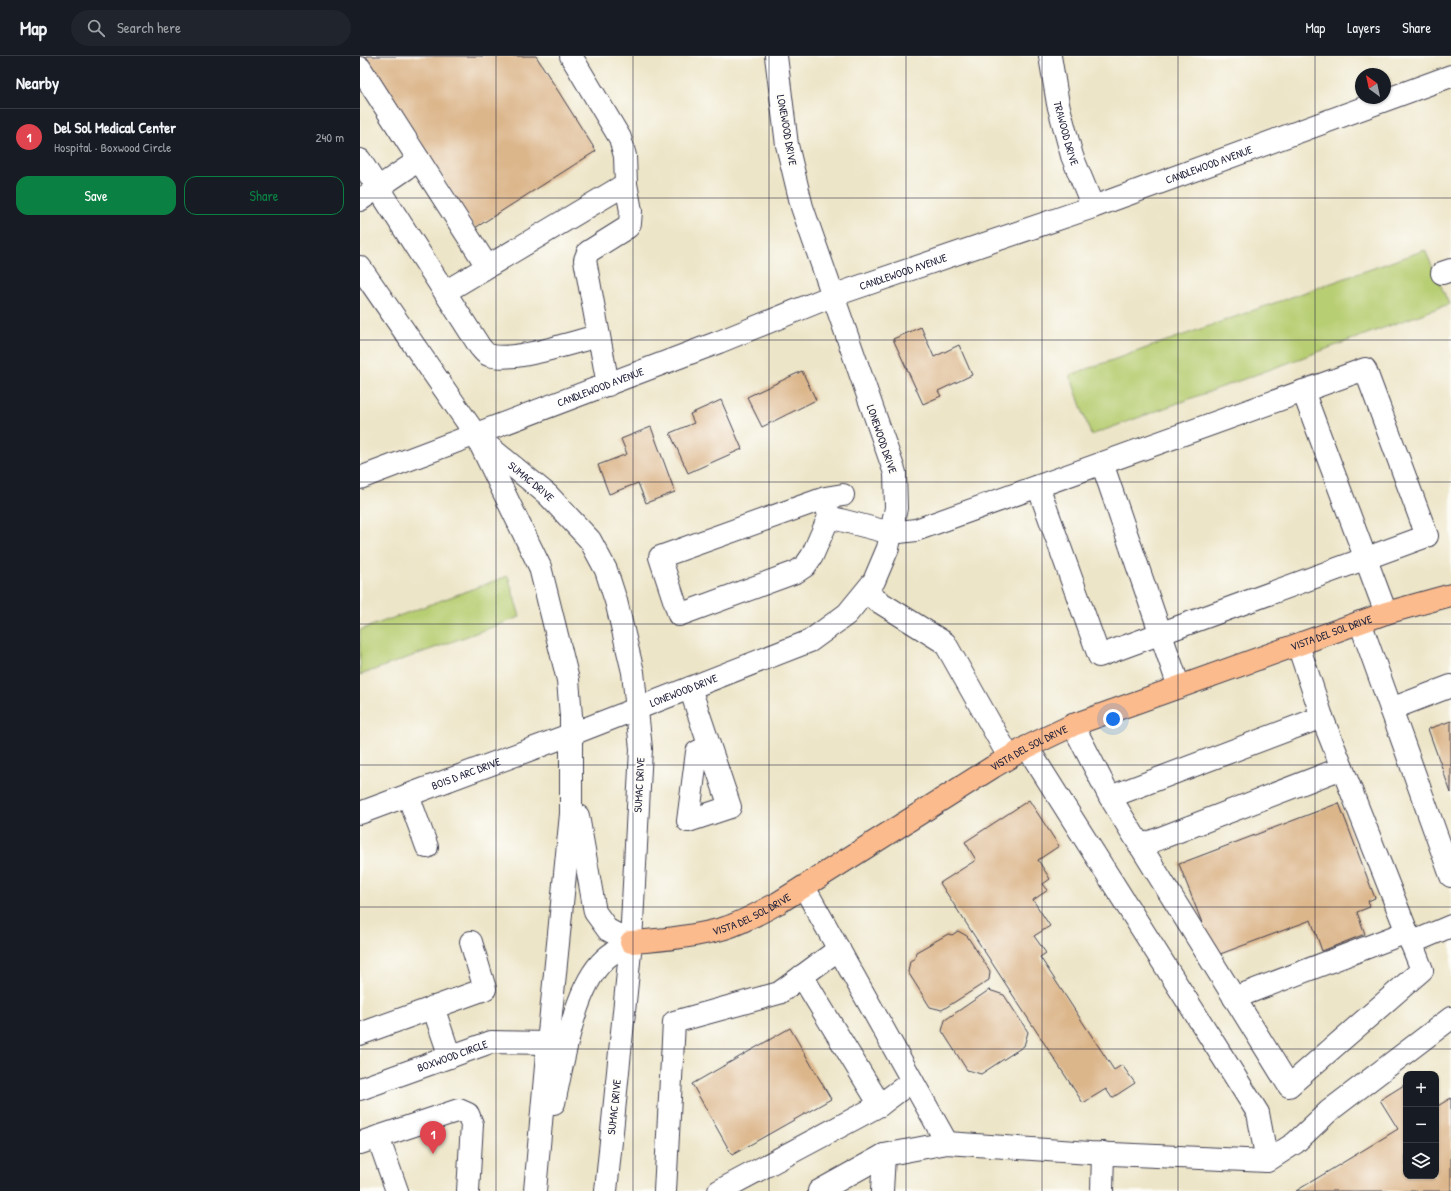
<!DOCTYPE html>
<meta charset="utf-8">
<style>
body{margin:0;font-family:"Patrick Hand",sans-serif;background:#20242c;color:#f1f3f6}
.controls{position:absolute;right:12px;bottom:12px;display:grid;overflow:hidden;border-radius:8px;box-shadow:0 1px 3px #0004}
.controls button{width:36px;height:36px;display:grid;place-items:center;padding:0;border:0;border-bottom:1px solid #363941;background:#171b24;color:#f1f3f6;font:20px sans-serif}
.compass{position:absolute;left:995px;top:12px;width:36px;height:36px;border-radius:50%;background:#171b24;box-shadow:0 1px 3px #0004;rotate:327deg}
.you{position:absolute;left:753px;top:663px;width:14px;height:14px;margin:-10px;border:3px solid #fff;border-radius:50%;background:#1a73e8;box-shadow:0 0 0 6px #1a73e833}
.badge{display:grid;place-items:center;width:26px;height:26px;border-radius:50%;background:#0b8043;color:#fff;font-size:13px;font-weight:700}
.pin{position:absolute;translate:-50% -33px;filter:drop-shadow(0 1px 2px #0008)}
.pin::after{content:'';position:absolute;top:21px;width:14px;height:12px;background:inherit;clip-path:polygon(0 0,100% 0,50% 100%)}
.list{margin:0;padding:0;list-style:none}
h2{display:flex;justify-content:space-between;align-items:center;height:52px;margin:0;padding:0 16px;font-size:17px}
h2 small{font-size:13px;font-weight:400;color:#9ea1a6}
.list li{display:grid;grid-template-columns:26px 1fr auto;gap:12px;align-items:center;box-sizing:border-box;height:56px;padding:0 16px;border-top:1px solid #363941}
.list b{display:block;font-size:15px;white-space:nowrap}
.list p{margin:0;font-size:13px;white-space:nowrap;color:#9ea1a6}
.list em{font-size:13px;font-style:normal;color:#9ea1a6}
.actions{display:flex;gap:8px;padding:12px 16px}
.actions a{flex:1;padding:9px 0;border:1px solid #0b8043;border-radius:12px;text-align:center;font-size:14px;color:#0b8043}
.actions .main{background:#0b8043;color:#fff}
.icon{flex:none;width:22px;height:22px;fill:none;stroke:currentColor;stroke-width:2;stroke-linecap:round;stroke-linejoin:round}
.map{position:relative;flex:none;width:1091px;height:1135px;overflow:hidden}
header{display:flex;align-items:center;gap:24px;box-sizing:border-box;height:56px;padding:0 20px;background:#171b24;border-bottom:1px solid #363941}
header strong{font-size:19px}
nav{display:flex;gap:22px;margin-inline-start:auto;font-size:14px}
.search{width:280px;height:36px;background:#20242c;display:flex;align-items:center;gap:10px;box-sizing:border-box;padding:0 14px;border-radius:22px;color:#9ea1a6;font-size:15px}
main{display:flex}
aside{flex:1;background:#171b24}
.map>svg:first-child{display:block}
.green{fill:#b8ce73;stroke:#6d7857}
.building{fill:#dcb68b}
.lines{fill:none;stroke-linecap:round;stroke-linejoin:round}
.minor-casing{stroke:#403f50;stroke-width:24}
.major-casing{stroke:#403f50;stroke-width:24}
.minor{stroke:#fff;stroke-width:22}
.major{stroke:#fbbb8d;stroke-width:22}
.grid{fill:none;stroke:#22223b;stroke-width:1;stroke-opacity:0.55}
.labels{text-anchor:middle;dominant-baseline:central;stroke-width:4;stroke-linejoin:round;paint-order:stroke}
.street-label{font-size:11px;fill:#22223b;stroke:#fdfcf7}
</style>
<header>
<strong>Map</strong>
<div class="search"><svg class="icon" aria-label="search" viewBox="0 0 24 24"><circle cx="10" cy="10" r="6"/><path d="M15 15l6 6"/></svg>Search here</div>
<nav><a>Map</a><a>Layers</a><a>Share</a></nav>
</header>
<main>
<aside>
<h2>Nearby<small></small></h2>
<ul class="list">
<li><span class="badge" style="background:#e0444e">1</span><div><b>Del Sol Medical Center</b><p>Hospital · Boxwood Circle</p></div><em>240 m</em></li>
</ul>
<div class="actions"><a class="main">Save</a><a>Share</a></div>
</aside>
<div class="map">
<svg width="1091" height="1135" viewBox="0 0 1091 1135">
<rect width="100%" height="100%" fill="#fdfcf7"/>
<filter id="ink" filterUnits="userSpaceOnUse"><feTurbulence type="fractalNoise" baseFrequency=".025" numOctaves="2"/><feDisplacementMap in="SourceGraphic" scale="8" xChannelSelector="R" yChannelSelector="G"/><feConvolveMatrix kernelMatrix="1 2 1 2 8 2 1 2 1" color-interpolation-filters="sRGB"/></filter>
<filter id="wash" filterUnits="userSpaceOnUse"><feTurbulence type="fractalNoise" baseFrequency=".012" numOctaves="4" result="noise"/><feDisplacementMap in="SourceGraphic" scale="16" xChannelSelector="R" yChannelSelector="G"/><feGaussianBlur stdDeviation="0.9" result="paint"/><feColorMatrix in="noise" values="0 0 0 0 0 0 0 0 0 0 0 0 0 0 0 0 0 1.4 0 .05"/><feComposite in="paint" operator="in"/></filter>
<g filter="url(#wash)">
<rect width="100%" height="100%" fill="#ede5c8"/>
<path class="green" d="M1065,194L1089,248L731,379L710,319Z
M148,520L160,561L0,619V574Z"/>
<g id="blocks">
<path class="building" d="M6,0H176L236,95L115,172Z
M561,271L574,301L599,289L612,319L578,335L581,340L563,348L533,283Z
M442,315L456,344L402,371L387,341Z
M361,344L382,393L328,417L310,377L334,367L330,358Z
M291,371L315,436L286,447L278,427L249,438L238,409L267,398L261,383Z
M1091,665V737L1068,673Z
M669,744L699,790L678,804L690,823L683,828L688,834L673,844L690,870L674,880L686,897L680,901L754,1014L762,1009L775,1027L752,1042L746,1033L723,1047L580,827L616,804L605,786Z
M979,747L1015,842L1008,845L1010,851L997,856L1005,878L962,895L951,864L855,900L819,808Z
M598,875L607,880L630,915L629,924L582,954L570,951L548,916L550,905L555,902L556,896L588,878L592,879Z
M629,934L644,939L668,976L664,990L621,1018L607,1014L582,975L585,964Z
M430,972L471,1043L372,1099L332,1028Z
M1044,1029L1046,1032V1120H1076V1051L1091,1042V1135H936L1038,1073L1020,1044Z"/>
</g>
</g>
<g filter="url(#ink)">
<use href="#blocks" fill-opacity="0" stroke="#403f50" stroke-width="1"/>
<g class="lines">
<g class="minor-casing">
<g id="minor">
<path d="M211,0L260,82L265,100L266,128L271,155L270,167L268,171L228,196L225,204L248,329"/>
<path id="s1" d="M690,0L698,48L712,100L733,151"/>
<path d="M0,12L127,210"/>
<path d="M0,104L120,291C123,294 125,298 129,299C152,307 213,286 238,280"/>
<path d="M0,144L59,104"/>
<path d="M0,211L116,379L180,511L208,624L211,660V758L188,987L175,1135"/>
<path d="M1082,217L1091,214"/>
<path d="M85,236L266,128"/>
<path d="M943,335L1026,557"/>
<path id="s2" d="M121,384L188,439L230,484L246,514L256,545L273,616L281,693L271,886L246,1135"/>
<path d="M742,407L819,631"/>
<path id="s3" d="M0,422L359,286L472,240L733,151L1091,20"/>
<path d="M465,442L469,461L452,500L445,510L436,516L319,559L300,501L465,442L483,439"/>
<path d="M469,461L531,477L556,474L1005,313L1067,480L739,600L678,430"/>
<path d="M505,537L585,587L649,701"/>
<path d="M1000,566L1091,820"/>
<path d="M330,632L370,751L328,765L337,696L349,690"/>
<path d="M1031,653L1091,630"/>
<path d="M713,669L750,741L962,661L938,589"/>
<path d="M667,691L898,1057L907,1105"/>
<path d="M48,739L67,791"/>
<path d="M750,741L929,1030L1062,914L962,661"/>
<path id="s4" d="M0,757L212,678L450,585L487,558L514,525L528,492L536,452L535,417L442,151L427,89L416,0"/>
<path d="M218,760L235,856L248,874L271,886"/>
<path d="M780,790L982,712"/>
<path d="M444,831L587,1087"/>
<path d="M1051,887L1091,870"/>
<path d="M442,920L520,1049"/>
<path d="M874,942L1047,876"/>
<path d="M73,951L90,1001"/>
<path d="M0,978L125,933L111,886"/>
<path id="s5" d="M0,1033L131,986L188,987"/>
<path d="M194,1047C203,1006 214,931 245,903C252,896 263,891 271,886"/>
<path d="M18,1081L37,1135"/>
<path d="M0,1087L99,1054L108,1058L112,1068L108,1135"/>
<path d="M305,1135L314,966L419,937L479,893"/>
<path d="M359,1135L520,1049L552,1025"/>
<path d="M459,1135L524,1099L587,1087L730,1097L907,1105L935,1087L969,1055L1091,962"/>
<path d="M522,1135L524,1099"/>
<path d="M742,1135L743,1097"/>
</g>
</g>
<g class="major-casing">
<g id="major">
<path id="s6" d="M271,886C303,884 335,881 365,872C384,866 401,856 418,847L633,711L667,691L713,669L1026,557L1091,539"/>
</g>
</g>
<use href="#minor" class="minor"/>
<use href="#major" class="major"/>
</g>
</g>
<path class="grid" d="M136,0V1135M273,0V1135M409,0V1135M546,0V1135M682,0V1135M818,0V1135M955,0V1135M0,142H1091M0,284H1091M0,426H1091M0,568H1091M0,709H1091M0,851H1091M0,993H1091"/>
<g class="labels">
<g class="street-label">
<text transform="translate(427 74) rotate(80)">LONEWOOD DRIVE</text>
<text stroke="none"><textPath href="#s1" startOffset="79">TRAWOOD DRIVE</textPath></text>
<text stroke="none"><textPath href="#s3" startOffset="905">CANDLEWOOD AVENUE</textPath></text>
<text stroke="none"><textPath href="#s3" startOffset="581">CANDLEWOOD AVENUE</textPath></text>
<text stroke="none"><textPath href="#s3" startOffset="257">CANDLEWOOD AVENUE</textPath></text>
<text transform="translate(522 383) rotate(71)">LONEWOOD DRIVE</text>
<text stroke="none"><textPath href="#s2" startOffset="65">SUMAC DRIVE</textPath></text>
<text stroke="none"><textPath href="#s6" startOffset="773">VISTA DEL SOL DRIVE</textPath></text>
<text stroke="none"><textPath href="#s4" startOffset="346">LONEWOOD DRIVE</textPath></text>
<text stroke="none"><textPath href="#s6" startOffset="449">VISTA DEL SOL DRIVE</textPath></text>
<text stroke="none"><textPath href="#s4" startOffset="113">BOIS D ARC DRIVE</textPath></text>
<text transform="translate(279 729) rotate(-87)">SUMAC DRIVE</text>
<text stroke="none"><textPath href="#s6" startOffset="125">VISTA DEL SOL DRIVE</textPath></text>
<text stroke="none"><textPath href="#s5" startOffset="98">BOXWOOD CIRCLE</textPath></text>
<text transform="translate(254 1051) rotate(-84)">SUMAC DRIVE</text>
</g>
</g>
</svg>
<div class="controls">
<button>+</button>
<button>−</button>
<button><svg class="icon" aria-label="layers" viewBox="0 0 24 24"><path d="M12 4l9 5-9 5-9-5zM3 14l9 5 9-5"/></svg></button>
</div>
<svg class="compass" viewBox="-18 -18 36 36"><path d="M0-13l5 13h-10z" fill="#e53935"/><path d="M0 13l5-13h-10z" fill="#9ea1a6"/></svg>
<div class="you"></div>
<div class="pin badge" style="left:73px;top:1098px;background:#e0444e">1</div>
</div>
</main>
